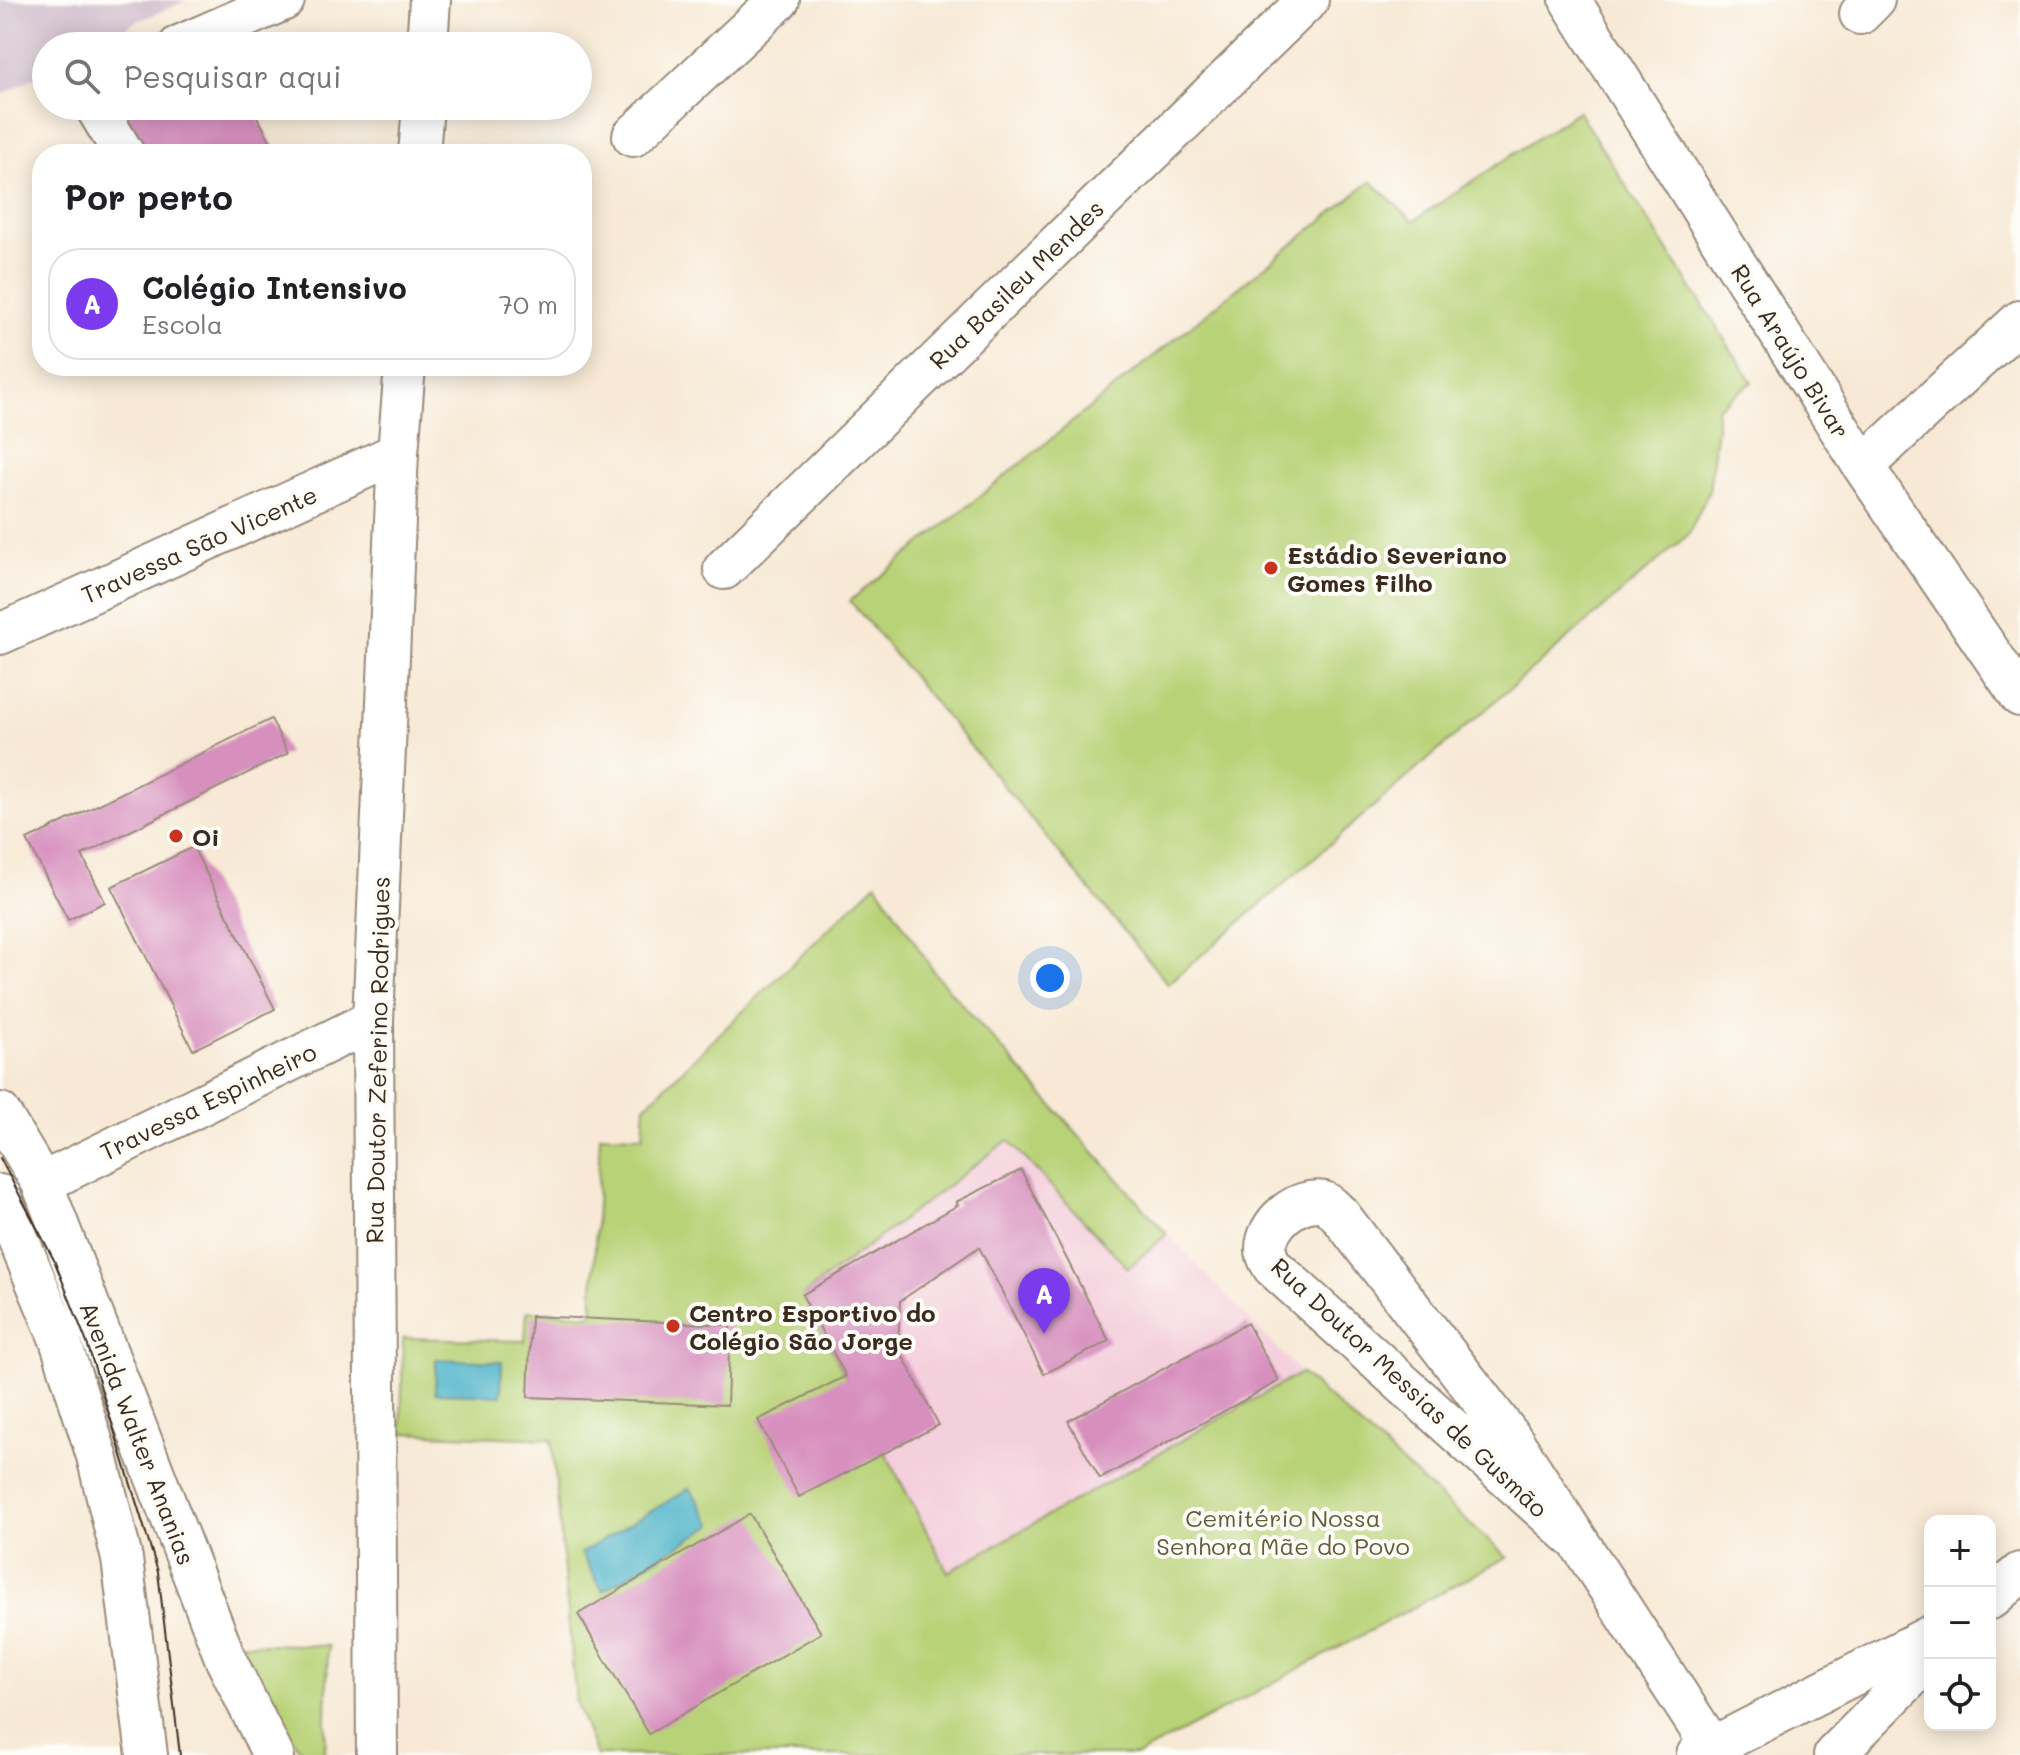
<!DOCTYPE html>
<html lang="pt">
<meta charset="utf-8">
<style>
body{margin:0;font-family:Mali,sans-serif;background:#f2f2f2;color:#202124}
.controls{position:absolute;right:24px;bottom:24px;display:grid;overflow:hidden;border-radius:16px;box-shadow:0 4px 20px #0003}
.controls button{width:72px;height:72px;display:grid;place-items:center;padding:0;border:0;border-bottom:2px solid #e0e0e0;background:#fff;color:#202124;font:40px sans-serif}
.you{position:absolute;left:1050px;top:978px;width:28px;height:28px;margin:-20px;border:6px solid #fff;border-radius:50%;background:#1a73e8;box-shadow:0 0 0 12px #1a73e833}
.badge{display:grid;place-items:center;width:52px;height:52px;border-radius:50%;background:#7c3aed;color:#fff;font-size:26px;font-weight:700}
.pin{position:absolute;translate:-50% -66px;filter:drop-shadow(0 2px 4px #0008)}
.pin::after{content:'';position:absolute;top:42px;width:28px;height:24px;background:inherit;clip-path:polygon(0 0,100% 0,50% 100%)}
.list{margin:0;padding:0;list-style:none}
h2{display:flex;justify-content:space-between;align-items:center;height:104px;margin:0;padding:0 32px;font-size:34px}
h2 small{font-size:26px;font-weight:400;color:#757577}
.list li{display:grid;grid-template-columns:52px 1fr auto;gap:24px;align-items:center;box-sizing:border-box;height:112px;margin:0 16px 16px;padding:0 16px;border:2px solid #e0e0e0;border-radius:32px}
.list b{display:block;font-size:30px;white-space:nowrap}
.list p{margin:0;font-size:26px;white-space:nowrap;color:#757577}
.list em{font-size:26px;font-style:normal;color:#757577}
.icon{flex:none;width:44px;height:44px;fill:none;stroke:currentColor;stroke-width:2;stroke-linecap:round;stroke-linejoin:round}
.map{position:relative;flex:none;width:2020px;height:1755px;overflow:hidden}
.search{position:absolute;background:#fff;box-shadow:0 4px 20px #0003;left:32px;top:32px;width:560px;height:88px;display:flex;align-items:center;gap:20px;box-sizing:border-box;padding:0 28px;border-radius:44px;color:#757577;font-size:30px}
.panel{position:absolute;background:#fff;box-shadow:0 4px 20px #0003;left:32px;top:144px;width:560px;height:232px;border-radius:32px}
.map>svg:first-child{display:block}
.built{fill:#f4cfdc}
.industrial{fill:#d0bdcc}
.green{fill:#b8d277;stroke:#7a7e4a;stroke-width:2}
.water{fill:#4bb3c9;stroke:#436e74;stroke-width:2}
.building{fill:#d78fbe}
.lines{fill:none;stroke-linecap:round;stroke-linejoin:round}
.minor-casing{stroke:#998a7a;stroke-width:44}
.minor{stroke:#fff;stroke-width:40}
.tram{stroke:#3b2a1e;stroke-width:2}
.poi-dot{fill:#c8321e;stroke:#fdfcf7;stroke-width:3}
.labels{text-anchor:middle;dominant-baseline:central;stroke-width:8;stroke-linejoin:round;paint-order:stroke}
.street-label{font-size:24px;fill:#3b2a1e;stroke:#fdfcf7}
.poi-label{font-size:24px;font-weight:bold;fill:#3b2a1e;stroke:#fdfcf7;text-anchor:start}
.park-label{font-size:24px;fill:#605c39;stroke:#fdfcf7}
</style>
<div class="map">
<svg width="2020" height="1755" viewBox="0 0 2020 1755">
<rect width="100%" height="100%" fill="#fdfcf7"/>
<filter id="ink" filterUnits="userSpaceOnUse"><feTurbulence type="fractalNoise" baseFrequency=".0125" numOctaves="2"/><feDisplacementMap in="SourceGraphic" scale="16" xChannelSelector="R" yChannelSelector="G"/><feConvolveMatrix kernelMatrix="1 2 1 2 8 2 1 2 1" color-interpolation-filters="sRGB"/></filter>
<filter id="wash" filterUnits="userSpaceOnUse"><feTurbulence type="fractalNoise" baseFrequency=".006" numOctaves="4" result="noise"/><feDisplacementMap in="SourceGraphic" scale="32" xChannelSelector="R" yChannelSelector="G"/><feGaussianBlur stdDeviation="1.8" result="paint"/><feColorMatrix in="noise" values="0 0 0 0 0 0 0 0 0 0 0 0 0 0 0 0 0 1.4 0 .05"/><feComposite in="paint" operator="in"/></filter>
<g filter="url(#wash)">
<rect width="100%" height="100%" fill="#f7e9d5"/>
<path class="built" d="M1008,1140L1127,1267L1167,1234L1301,1373L949,1572L802,1295Z"/>
<path class="industrial" d="M0,0H187L134,23L92,46H46V71L0,96Z"/>
<path class="green" d="M1578,111L1752,382L1717,408V427L1709,491L1689,534L1168,984L850,601L1371,181L1413,221Z
M876,883L936,975L1167,1234L1128,1268L1008,1140L803,1295L948,1572L1301,1373L1507,1557L1139,1755H596L576,1703L552,1439L401,1433L403,1338L525,1341L527,1311L592,1315L600,1135L643,1136L645,1106Z
M234,1643L328,1646L325,1755H304L241,1666Z"/>
<path class="water" d="M436,1359L502,1362L501,1395L435,1393Z
M690,1488L713,1525L603,1591L581,1553Z"/>
<g id="blocks">
<path class="building" d="M130,106H251L278,154H148L123,110Z
M271,719L288,753L82,855L105,902L68,920L27,840Z
M193,847L275,1009L193,1050L111,887Z
M1021,1170L1109,1341L1044,1374L979,1247L900,1301L898,1347L939,1425L799,1497L758,1420L846,1376L802,1295L958,1205L956,1202Z
M531,1316L730,1325L727,1405L528,1397Z
M1247,1323L1279,1381L1100,1479L1068,1421Z
M750,1514L821,1633L649,1734L578,1614Z"/>
</g>
</g>
<g filter="url(#ink)">
<use href="#blocks" fill-opacity="0" stroke="#998a7a" stroke-width="2"/>
<g class="lines">
<g class="minor-casing">
<path id="minor" d="M1570,0L1863,466L2020,696
M1860,14L1874,0
M179,46L284,0
M427,46L430,0
M95,106L124,154
M633,136L779,0
M419,154L423,106
M1863,466L2020,321
M724,569L1308,0
M0,634L398,453
M0,1113L42,1183L226,1660L273,1755
M42,1183L373,1020
M0,1195L59,1337L97,1456L122,1559L147,1755
M1574,1538L1273,1267C1270,1262 1266,1257 1266,1250C1265,1224 1298,1196 1324,1202C1330,1204 1334,1210 1339,1214L1511,1438L1717,1755
M1990,1599L2020,1573
M377,1755L373,1020L398,453L405,366
M1697,1755L1930,1636
M1834,1755L1930,1658"/>
</g>
<use href="#minor" class="minor"/>
<path class="tram" d="M0,1158L54,1260L87,1343L158,1572L180,1755"/>
</g>
</g>
<g class="poi-dot">
<circle cx="1271" cy="568" r="8"/>
<circle cx="176" cy="836" r="8"/>
<circle cx="673" cy="1326" r="8"/>
</g>
<g class="labels">
<g class="street-label">
<text transform="translate(1016 284) rotate(-44)">Rua Basileu Mendes</text>
<text transform="translate(1791 351) rotate(58)">Rua Araújo Bivar</text>
<text transform="translate(199 544) rotate(-24)">Travessa São Vicente</text>
<text transform="translate(377 1060) rotate(-89)">Rua Doutor Zeferino Rodrigues</text>
<text transform="translate(208 1101) rotate(-26)">Travessa Espinheiro</text>
<text transform="translate(1410 1387) rotate(43)">Rua Doutor Messias de Gusmão</text>
<text transform="translate(138 1433) rotate(69)">Avenida Walter Ananias</text>
</g>
<g class="poi-label">
<text x="1287" y="554">Estádio Severiano<tspan x="1287" dy="28">Gomes Filho</tspan></text>
<text x="192" y="836">Oi</text>
<text x="689" y="1312">Centro Esportivo do<tspan x="689" dy="28">Colégio São Jorge</tspan></text>
</g>
<g class="park-label">
<text x="1283" y="1517">Cemitério Nossa<tspan x="1283" dy="28">Senhora Mãe do Povo</tspan></text>
</g>
</g>
</svg>
<div class="controls">
<button>+</button>
<button>−</button>
<button><svg class="icon" aria-label="locate" viewBox="0 0 24 24"><circle cx="12" cy="12" r="6"/><path d="M12 2v4M12 18v4M2 12h4M18 12h4"/></svg></button>
</div>
<div class="you"></div>
<div class="pin badge" style="left:1044px;top:1334px">A</div>
<div class="search"><svg class="icon" aria-label="search" viewBox="0 0 24 24"><circle cx="10" cy="10" r="6"/><path d="M15 15l6 6"/></svg>Pesquisar aqui</div>
<section class="panel">
<h2>Por perto<small></small></h2>
<ul class="list">
<li><span class="badge">A</span><div><b>Colégio Intensivo</b><p>Escola</p></div><em>70 m</em></li>
</ul>
</section>
</div>
